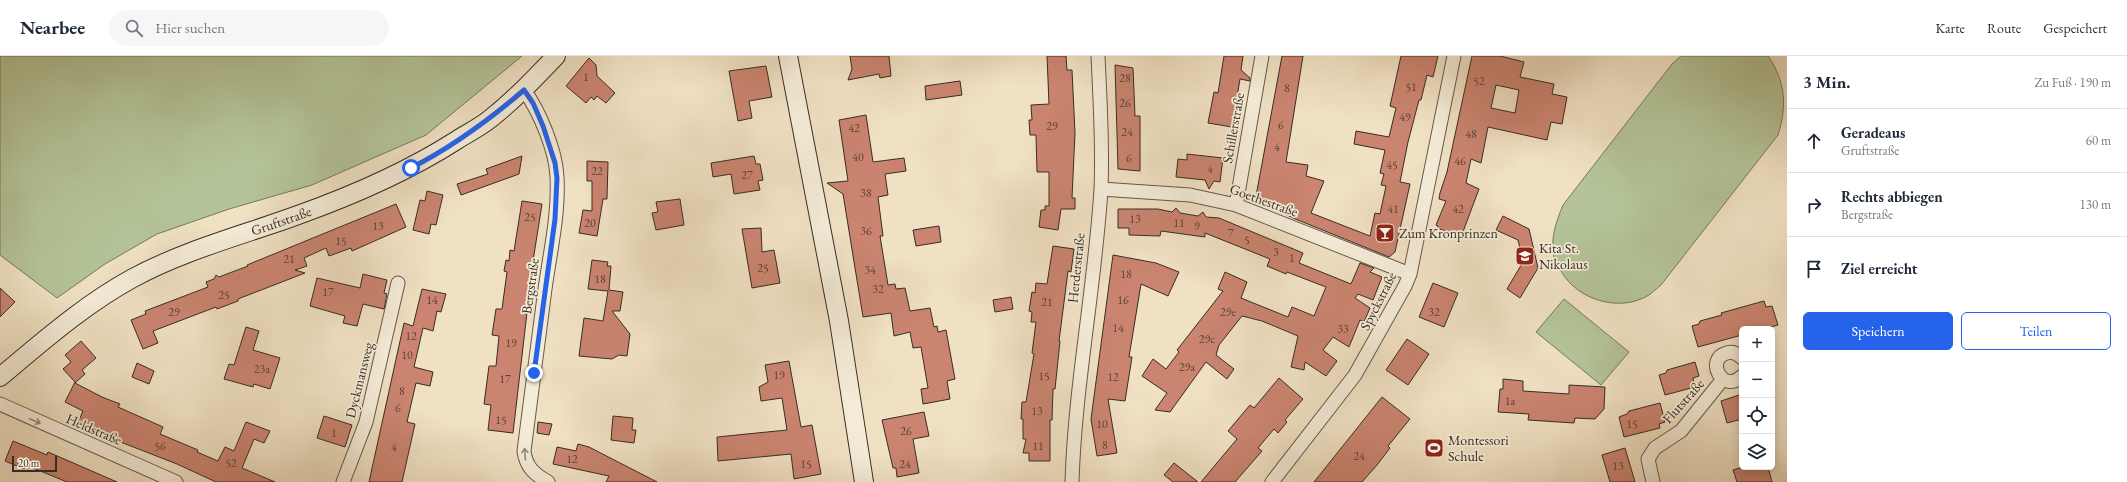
<!DOCTYPE html>
<html lang="de">
<meta charset="utf-8">
<style>
body{margin:0;font-family:"EB Garamond",serif;background:#f6f6f7;color:#1f2937}
.controls{position:absolute;right:12px;bottom:12px;display:grid;overflow:hidden;border-radius:6px;box-shadow:0 2px 10px #0003}
.controls button{width:36px;height:36px;display:grid;place-items:center;padding:0;border:0;border-bottom:1px solid #e0e1e3;background:#fff;color:#1f2937;font:20px sans-serif}
.scale{position:absolute;left:12px;bottom:10px;width:45px;box-sizing:border-box;padding-left:4px;border:2px solid #382c26;border-top:0;font-size:11px;line-height:14px;white-space:nowrap;color:#382c26;-webkit-text-stroke:3px #f5ecd8;paint-order:stroke}
.stop{position:absolute;width:12px;height:12px;margin:-9px;border:3px solid #2563eb;border-radius:50%;background:#fff}
.stop.end{background:#2563eb;border-color:#fff;box-shadow:0 1px 4px #0008}
.list{margin:0;padding:0;list-style:none}
h2{display:flex;justify-content:space-between;align-items:center;height:52px;margin:0;padding:0 16px;font-size:17px}
h2 small{font-size:13px;font-weight:400;color:#747a83}
.list li{display:grid;grid-template-columns:26px 1fr auto;gap:12px;align-items:center;box-sizing:border-box;height:64px;padding:0 16px;border-top:1px solid #e0e1e3}
.list b{display:block;font-size:15px;white-space:nowrap}
.list p{margin:0;font-size:13px;white-space:nowrap;color:#747a83}
.list em{font-size:13px;font-style:normal;color:#747a83}
.actions{display:flex;gap:8px;padding:12px 16px}
.actions a{flex:1;padding:9px 0;border:1px solid #2563eb;border-radius:6px;text-align:center;font-size:14px;color:#2563eb}
.actions .main{background:#2563eb;color:#fff}
.icon{flex:none;width:22px;height:22px;fill:none;stroke:currentColor;stroke-width:2;stroke-linecap:round;stroke-linejoin:round}
.map{position:relative;flex:none;width:1787px;height:426px;overflow:hidden}
header{display:flex;align-items:center;gap:24px;box-sizing:border-box;height:56px;padding:0 20px;background:#fff;border-bottom:1px solid #e0e1e3}
header strong{font-size:19px}
nav{display:flex;gap:22px;margin-inline-start:auto;font-size:14px}
.search{width:280px;height:36px;background:#f6f6f7;display:flex;align-items:center;gap:10px;box-sizing:border-box;padding:0 14px;border-radius:22px;color:#747a83;font-size:15px}
main{display:flex}
aside{flex:1;background:#fff}
.map>svg:first-child{display:block}
.green{fill:#b4c498;stroke:#76785f}
.building{fill:#ca8470;stroke:#382c26;fill-rule:evenodd}
.lines{fill:none;stroke-linecap:round;stroke-linejoin:round}
.street-casing{stroke:#66594d;stroke-width:15}
.secondary-casing{stroke:#382c26;stroke-width:20}
.street{stroke:#f5ecd8;stroke-width:13}
.secondary{stroke:#f5ecd8;stroke-width:18}
.oneway{stroke:#968c7f}
.route{stroke:#2563eb;stroke-width:5}
.labels{text-anchor:middle;dominant-baseline:central;stroke-width:3.5;stroke-linejoin:round;paint-order:stroke}
.number-label{font-size:12px;fill:#5c4238}
.street-label{font-size:14px;fill:#382c26;stroke:#f5ecd8}
.poi-label{font-size:14px;fill:#382c26;stroke:#f5ecd8;text-anchor:start}
</style>
<header>
<strong>Nearbee</strong>
<div class="search"><svg class="icon" aria-label="search" viewBox="0 0 24 24"><circle cx="10" cy="10" r="6"/><path d="M15 15l6 6"/></svg>Hier suchen</div>
<nav><a>Karte</a><a>Route</a><a>Gespeichert</a></nav>
</header>
<main>
<div class="map">
<svg width="1787" height="426" viewBox="0 0 1787 426">
<rect width="100%" height="100%" fill="#f0e1c3"/>
<filter id="stains"><feTurbulence type="fractalNoise" baseFrequency=".005" numOctaves="4"/><feColorMatrix values="0 0 0 0 .2 0 0 0 0 .09 0 0 0 0 .02 0 0 0 .5 -.17"/></filter>
<radialGradient id="worn" r=".72"><stop offset=".6" stop-color="#630" stop-opacity="0"/><stop offset="1" stop-color="#630" stop-opacity=".3"/></radialGradient>
<path class="green" d="M0,0H522L426,79L312,129L229,153L157,178L105,208L57,242L0,199Z
M1681,0H1768C1786,26 1787,50 1778,79L1661,229C1657,232 1653,236 1649,239C1620,257 1577,244 1561,215C1559,211 1555,206 1554,202C1550,183 1556,166 1563,149L1672,8Z
M1564,243L1629,296L1601,329L1536,276Z"/>
<path class="building" d="M850,0H889L891,20L880,22L879,18L848,24L852,13Z
M1047,0H1066L1067,14H1072L1075,77L1072,142H1075V153H1061L1058,174L1039,171L1041,154H1045V150H1049V116H1037L1036,79H1030L1029,64H1032L1031,49L1049,48Z
M1224,0H1243L1241,14L1250,22V25L1240,23L1232,71L1208,67L1214,36L1218,37Z
M1282,0H1303L1286,106L1308,109L1306,120L1324,125L1311,157L1370,180L1375,157L1380,158L1386,130L1381,129L1384,118L1380,117L1385,94L1354,88L1356,75L1389,81L1396,52L1390,50L1401,0H1438L1433,21L1427,19L1421,44H1419L1408,86L1400,126L1410,128L1395,196L1389,201L1293,162L1281,156L1283,151L1256,140Z
M1472,0H1500L1524,6L1520,21L1554,28L1552,38L1567,41L1562,68L1551,66L1547,84L1488,71L1481,107L1471,103L1466,127L1479,133L1461,181L1437,172L1438,170L1436,169L1446,145L1439,143L1440,137L1447,116ZM1496,29L1519,34L1515,57L1491,52Z
M589,2L596,9L597,20L615,37L606,47L597,40L594,44L591,41L586,47L566,30Z
M1115,9L1133,12L1135,60H1140V115L1118,113Z
M766,10L772,41L749,45L752,62L738,65L729,15Z
M960,25L962,39L926,44L925,30Z
M866,59L873,106L904,102L906,115L885,118L888,139L878,141L883,180H880L888,229L895,228L896,233L905,232L910,255L930,252L934,271L937,270L938,276L946,274L955,323L947,325L950,343L923,348L921,333L928,332L921,291L913,292L910,276L894,280L891,257L863,261L843,138L827,127L848,125L839,64Z
M1187,98L1223,102L1220,126L1214,125L1209,133L1205,124L1176,121L1178,103L1187,104Z
M522,100L519,118L461,139L457,128L488,118L486,113Z
M754,100L756,108H760L763,124L758,125L760,134L734,138L731,118L713,121L711,107Z
M587,105L608,106L607,143H603L597,180L579,177L583,154L592,155V125H587Z
M427,135L443,139L436,169L431,168L429,178L413,174L420,144L425,145Z
M680,143L684,169L656,174L652,157L658,156L656,146Z
M522,145L542,148L533,205L513,377L488,374L491,349L484,348L489,310H496L499,280L492,279L496,253H502L507,216L504,215L506,204L509,205L510,194L514,195Z
M396,148L406,171L352,195L351,192L329,200L326,192L304,202L307,210L295,214L305,217L238,243V245L217,253L216,251L153,275L158,287L143,293L131,264L146,258L145,255L208,231L206,226L214,223L216,219L219,221L248,210L247,209Z
M1176,152L1180,157L1198,160L1203,156L1206,161L1219,162L1303,197L1299,207L1351,228L1360,207L1374,212L1370,216L1382,221L1373,244L1358,238L1355,242L1370,252L1364,266L1360,264L1349,291L1333,281L1323,294L1337,305L1326,320L1305,306L1304,314L1291,311L1298,280L1262,265L1242,260L1219,289L1216,299L1234,313L1227,323L1206,306L1170,356L1155,354L1167,337L1142,320L1153,303L1166,313L1179,296L1177,294L1223,235L1218,233L1225,216L1247,226L1241,242L1288,261L1292,251L1314,260L1326,231L1287,216L1286,218L1267,210L1270,203L1205,177V181L1161,175L1160,180L1129,179V172H1118V153H1158L1172,156Z
M1503,160L1529,173L1538,212L1520,242L1507,233L1523,206L1518,184L1496,174Z
M939,170L941,186L916,190L913,174Z
M761,172L762,196L774,194L780,227L752,232L742,173Z
M1053,190L1074,193L1071,216L1068,215L1059,285H1060L1055,333H1053L1052,364H1050V405H1029V397H1023L1026,383H1023V363H1021L1022,346H1026L1034,298L1032,297L1036,266H1031L1032,256L1029,255L1032,236L1035,237L1036,227L1047,228Z
M1113,199L1156,207L1179,216L1168,240L1141,228L1129,301H1132L1125,345L1108,343L1117,397L1097,400L1091,363Z
M592,204L608,206L607,210H611L609,234L623,236L620,255H612L630,278L627,300L619,299L612,303L579,300L584,262L603,265L608,235L588,233Z
M363,218L387,224L384,237L387,238L384,253L363,248L357,270L343,267L345,260L310,250L317,222L360,232Z
M1433,227L1458,237L1444,271L1419,261Z
M0,232L15,246L0,261Z
M422,233L446,238L441,256L437,255L433,275L423,272L414,311L433,316L430,330L416,327L407,366L415,368L402,426H369L404,267L413,270Z
M1011,241L1013,253L995,256L993,244Z
M1764,245L1766,251L1772,250L1778,269L1763,273H1742V279L1698,291L1692,270L1699,268L1700,265L1722,259L1721,257Z
M246,271L259,275L253,294L280,302L270,333L254,328L253,331L224,323L229,308L234,309Z
M1407,283L1429,298L1408,329L1386,314Z
M81,285L96,302L82,314L85,318L75,327L102,341L120,348L118,351L163,371L160,378L198,394L197,396L218,405L225,391L234,395L246,366L270,375L264,387L254,383L242,412L275,426H216L177,408L77,369L83,355L65,346L75,326L63,313L71,306L65,299Z
M789,305L801,371L812,369L821,418L794,423L791,398L718,405L717,381L787,374L782,342L761,345L759,331L768,326L765,309Z
M1695,306L1699,320L1693,322L1695,331L1665,339L1659,319L1666,317L1667,314Z
M137,307L154,315L149,328L132,321Z
M1279,322L1303,343L1285,364L1287,366L1278,377L1274,373L1258,392L1262,395L1235,426H1201L1237,383L1228,375L1250,349L1254,352Z
M1503,323L1523,325V335L1569,338V329L1605,331L1604,353L1595,363L1575,362L1574,367L1528,364L1529,358L1498,356L1500,333H1503Z
M1742,338V363L1727,367L1721,345Z
M1382,341L1410,363L1388,390L1390,392L1377,409L1362,426H1314Z
M1660,347L1665,366L1659,368L1660,372L1624,381L1619,361L1627,358L1629,355Z
M924,356L929,380L913,383L919,417L897,421L896,412H893L882,364Z
M324,360L352,369L345,391L317,382Z
M613,360L633,362L632,374H636L634,387L611,384Z
M538,366L552,368L549,379L537,377Z
M13,385L47,399L48,396L117,426H67L26,409L24,413L5,405Z
M578,388L589,391L657,426H606L609,420L553,408L557,391L576,395Z
M1625,392L1635,426H1610L1602,399Z
M1174,407L1198,426H1173L1164,419Z
M1743,411H1768L1772,426H1737L1733,414Z"/>
<g class="lines">
<g class="street-casing">
<path id="street" d="M524,34C540,56 556,95 557,121C559,158 550,197 545,233C538,287 531,341 524,395C526,411 534,418 548,426
M1101,133L1190,139L1236,149L1410,218
M1236,149L1262,0
M1742,302C1738,298 1733,295 1727,297C1704,303 1723,339 1742,320
M0,348L176,426
M343,426L366,366L398,227
M1072,426C1075,328 1095,231 1101,133C1103,89 1100,44 1098,0
M1272,426L1355,319L1405,230L1410,218L1454,0
M1653,426L1648,403L1655,392L1681,375L1723,323"/>
</g>
<g class="secondary-casing">
<g id="secondary">
<path d="M788,0L839,265L864,426"/>
<path id="s1" d="M0,321C42,286 85,248 133,222C185,194 243,179 298,159C354,139 407,116 457,84C468,77 480,71 490,63C514,44 535,22 556,0"/>
</g>
</g>
<use href="#street" class="street"/>
<use href="#secondary" class="secondary"/>
</g>
<defs><path id="oneway-shaft" d="M-6 0H5M1.5-3L5.5 0L1.5 3" fill="none" stroke-width="1.6" stroke-linecap="round" stroke-linejoin="round"/></defs>
<g class="oneway">
<use href="#oneway-shaft" transform="translate(35 365) rotate(23)"/>
<use href="#oneway-shaft" transform="translate(525 398) rotate(-94)"/>
</g>
<g class="lines">
<path class="route" d="M411,112C452,91 489,64 524,34L533,47L543,70L555,107L557,122L555,163L534,317"/>
</g>
<defs>
<g id="bar-square" transform="scale(1)"><rect x="-9" y="-9" width="18" height="18" rx="4" fill="#8f2418" stroke="#f5ecd8"/><path d="M-6-5H6L.8 .8V4.5H3.5V6h-7V4.5H-.8V.8Z" fill="#fff"/></g>
<g id="school-square" transform="scale(1)"><rect x="-9" y="-9" width="18" height="18" rx="4" fill="#8f2418" stroke="#f5ecd8"/><path d="M0-5L7-2L0 1L-7-2ZM-4 1L0 2.5L4 1V4Q0 6-4 4Z" fill="#fff"/></g>
<g id="stadium-square" transform="scale(1)"><rect x="-9" y="-9" width="18" height="18" rx="4" fill="#8f2418" stroke="#f5ecd8"/><path d="M0-5a6.5 5 0 1 0 0 10a6.5 5 0 1 0 0-10ZM-3.5-1.8h7v3.6h-7Z" fill="#fff"/></g>
</defs>
<g fill-rule="evenodd">
<use href="#bar-square" x="1385" y="177"/>
<use href="#school-square" x="1525" y="200"/>
<use href="#stadium-square" x="1434" y="392"/>
</g>
<g class="labels">
<g class="number-label">
<text x="586" y="21">1</text>
<text x="1125" y="22">28</text>
<text x="1479" y="25">52</text>
<text x="1411" y="31">51</text>
<text x="1287" y="32">8</text>
<text x="1125" y="47">26</text>
<text x="1405" y="61">49</text>
<text x="1281" y="69">6</text>
<text x="1052" y="70">29</text>
<text x="854" y="72">42</text>
<text x="1127" y="76">24</text>
<text x="1471" y="78">48</text>
<text x="1277" y="91">4</text>
<text x="858" y="101">40</text>
<text x="1129" y="102">6</text>
<text x="1460" y="105">46</text>
<text x="1392" y="109">45</text>
<text x="1210" y="113">4</text>
<text x="597" y="115">22</text>
<text x="747" y="119">27</text>
<text x="866" y="137">38</text>
<text x="1393" y="153">41</text>
<text x="1458" y="153">42</text>
<text x="530" y="161">25</text>
<text x="1135" y="163">13</text>
<text x="590" y="167">20</text>
<text x="1179" y="167">11</text>
<text x="378" y="170">13</text>
<text x="1197" y="170">9</text>
<text x="866" y="175">36</text>
<text x="1231" y="177">7</text>
<text x="1247" y="184">5</text>
<text x="341" y="185">15</text>
<text x="1276" y="196">3</text>
<text x="1292" y="202">1</text>
<text x="289" y="203">21</text>
<text x="763" y="212">25</text>
<text x="870" y="214">34</text>
<text x="1126" y="218">18</text>
<text x="600" y="223">18</text>
<text x="878" y="233">32</text>
<text x="328" y="236">17</text>
<text x="224" y="239">25</text>
<text x="432" y="244">14</text>
<text x="1123" y="244">16</text>
<text x="1047" y="246">21</text>
<text x="174" y="256">29</text>
<text x="1228" y="256">29e</text>
<text x="1434" y="256">32</text>
<text x="1118" y="272">14</text>
<text x="1343" y="273">33</text>
<text x="411" y="280">12</text>
<text x="1207" y="283">29c</text>
<text x="511" y="287">19</text>
<text x="407" y="299">10</text>
<text x="1187" y="311">29a</text>
<text x="262" y="313">23a</text>
<text x="779" y="319">19</text>
<text x="1044" y="320">15</text>
<text x="1113" y="321">12</text>
<text x="505" y="323">17</text>
<text x="402" y="335">8</text>
<text x="1510" y="345">1a</text>
<text x="398" y="352">6</text>
<text x="1037" y="355">13</text>
<text x="501" y="364">15</text>
<text x="1102" y="368">10</text>
<text x="1632" y="368">15</text>
<text x="906" y="375">26</text>
<text x="334" y="377">1</text>
<text x="1105" y="389">8</text>
<text x="160" y="390">56</text>
<text x="1038" y="390">11</text>
<text x="394" y="391">4</text>
<text x="1359" y="400">24</text>
<text x="572" y="403">12</text>
<text x="231" y="407">52</text>
<text x="806" y="408">15</text>
<text x="905" y="408">24</text>
<text x="1618" y="410">13</text>
</g>
<g class="street-label">
<text transform="translate(1233 72) rotate(-80)">Schillerstraße</text>
<text transform="translate(1264 144) rotate(20)">Goethestraße</text>
<text stroke="none"><textPath href="#s1" startOffset="325">Gruftstraße</textPath></text>
<text transform="translate(1076 212) rotate(-84)">Herderstraße</text>
<text transform="translate(530 230) rotate(-82)">Bergstraße</text>
<text transform="translate(1378 245) rotate(-63)">Spyckstraße</text>
<text transform="translate(359 324) rotate(-76)">Dyckmansweg</text>
<text transform="translate(1683 345) rotate(-48)">Flutstraße</text>
<text transform="translate(94 373) rotate(23)">Heldstraße</text>
</g>
<g class="poi-label">
<text x="1399" y="177">Zum Kronprinzen</text>
<text x="1539" y="192">Kita St.<tspan x="1539" dy="16">Nikolaus</tspan></text>
<text x="1448" y="384">Montessori<tspan x="1448" dy="16">Schule</tspan></text>
</g>
</g>
<rect width="100%" height="100%" filter="url(#stains)"/>
<rect width="100%" height="100%" fill="url(#worn)"/>
</svg>
<div class="controls">
<button>+</button>
<button>−</button>
<button><svg class="icon" aria-label="locate" viewBox="0 0 24 24"><circle cx="12" cy="12" r="6"/><path d="M12 2v4M12 18v4M2 12h4M18 12h4"/></svg></button>
<button><svg class="icon" aria-label="layers" viewBox="0 0 24 24"><path d="M12 4l9 5-9 5-9-5zM3 14l9 5 9-5"/></svg></button>
</div>
<div class="scale">20 m</div>
<div class="stop" style="left:411px;top:112px"></div>
<div class="stop end" style="left:534px;top:317px"></div>
</div>
<aside>
<h2>3 Min.<small>Zu Fuß · 190 m</small></h2>
<ul class="list">
<li><svg class="icon" aria-label="ahead" viewBox="0 0 24 24"><path d="M12 20V5M6 11l6-6 6 6"/></svg><div><b>Geradeaus</b><p>Gruftstraße</p></div><em>60 m</em></li>
<li><svg class="icon" aria-label="right" viewBox="0 0 24 24"><path d="M7 20v-9h11M14 6l5 5-5 5"/></svg><div><b>Rechts abbiegen</b><p>Bergstraße</p></div><em>130 m</em></li>
<li><svg class="icon" aria-label="arrive" viewBox="0 0 24 24"><path d="M6 21V4h12l-3 4 3 4H6"/></svg><div><b>Ziel erreicht</b></div></li>
</ul>
<div class="actions"><a class="main">Speichern</a><a>Teilen</a></div>
</aside>
</main>
